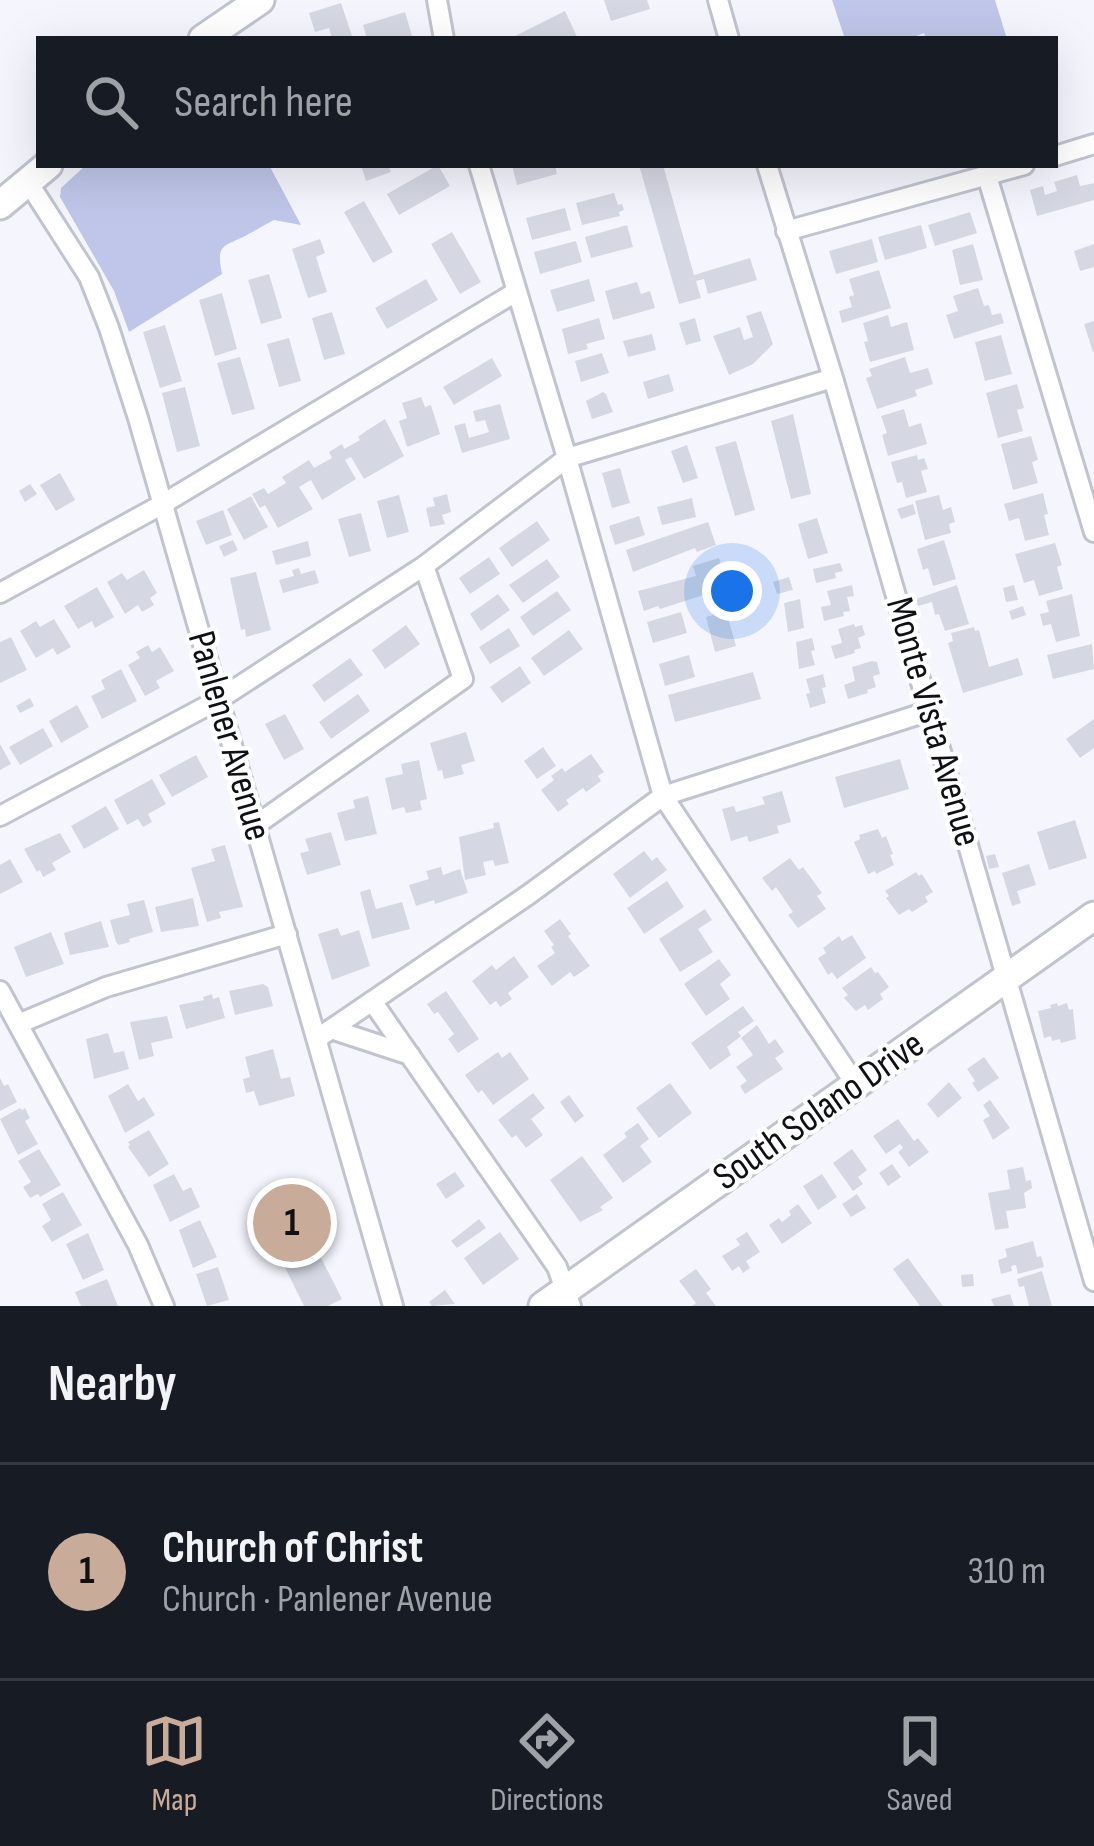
<!DOCTYPE html>
<meta charset="utf-8">
<style>
body{margin:0;font-family:"Sofia Sans Condensed",sans-serif;background:#20242c;color:#f1f3f6}
.you{position:absolute;left:732px;top:591px;width:42px;height:42px;margin:-30px;border:9px solid #fff;border-radius:50%;background:#1a73e8;box-shadow:0 0 0 18px #1a73e833}
.badge{display:grid;place-items:center;width:78px;height:78px;border-radius:50%;background:#c8ab98;color:#111;font-size:39px;font-weight:700}
.pin{position:absolute;translate:-50% -50%;border:6px solid #fff;box-shadow:0 3px 12px #0006}
.list{margin:0;padding:0;list-style:none}
h2{display:flex;justify-content:space-between;align-items:center;height:156px;margin:0;padding:0 48px;font-size:51px}
h2 small{font-size:39px;font-weight:400;color:#9ea1a6}
.list li{display:grid;grid-template-columns:78px 1fr auto;gap:36px;align-items:center;box-sizing:border-box;height:216px;padding:0 48px;border-top:3px solid #363941}
.list b{display:block;font-size:45px;white-space:nowrap}
.list p{margin:0;font-size:39px;white-space:nowrap;color:#9ea1a6}
.list em{font-size:39px;font-style:normal;color:#9ea1a6}
.icon{flex:none;width:66px;height:66px;fill:none;stroke:currentColor;stroke-width:2;stroke-linecap:round;stroke-linejoin:round}
.map{position:relative;flex:none;width:1094px;height:1306px;overflow:hidden}
.search{position:absolute;background:#171b24;box-shadow:0 12px 48px #0002;left:36px;right:36px;top:36px;height:132px;display:flex;align-items:center;gap:30px;box-sizing:border-box;padding:0 42px;border-radius:0px;color:#9ea1a6;font-size:45px}
.sheet{height:372px;background:#171b24}
nav{display:flex;justify-content:space-around;align-items:center;box-sizing:border-box;height:168px;border-top:3px solid #363941;background:#171b24;font-size:33px;color:#9ea1a6}
nav a{display:grid;justify-items:center;gap:6px}
nav .on{color:#c8ab98}
.map>svg:first-child{display:block}
.green{fill:#bfc6e9}
.building{fill:#d5d8e3}
.lines{fill:none;stroke-linecap:round;stroke-linejoin:round}
.street-casing{stroke:#c1c4cf;stroke-width:24}
.secondary-casing{stroke:#c1c4cf;stroke-width:33}
.street{stroke:#fff;stroke-width:18}
.secondary{stroke:#fff;stroke-width:27}
.labels{text-anchor:middle;dominant-baseline:central;stroke-width:9;stroke-linejoin:round;paint-order:stroke}
.street-label{font-size:39px;fill:#0f1014;stroke:#fff}
</style>
<div class="map">
<svg width="1094" height="1306" viewBox="0 0 1094 1306">
<rect width="100%" height="100%" fill="#f5f6fd"/>
<path class="green" d="M832,0H995L1007,39H926L924,33L909,39H845Z
M86,165H269L301,225L274,220C264,225 255,231 245,236C223,247 216,244 222,274L129,332L114,291L60,197L61,188Z"/>
<path class="building" d="M604,0H647L650,9L611,21Z
M341,3L353,39H332L329,28L315,32L309,13Z
M565,11L578,39H509Z
M405,12L413,39H367L363,25Z
M361,165H388L391,172L366,181Z
M438,165L450,186L399,215L387,194Z
M512,165H555L557,174L517,185Z
M639,165H663L694,275L750,258L757,280L708,294L704,279L696,281L701,298L679,304Z
M1077,175L1080,186L1094,183V200L1037,216L1030,190L1043,186L1045,195L1057,191L1054,182Z
M614,193L618,205L622,204L624,210L619,212L620,216L582,225L576,203Z
M364,201L393,252L373,263L344,212Z
M565,208L571,230L532,240L526,218Z
M970,212L977,233L935,246L928,225Z
M627,225L633,247L591,258L585,237Z
M921,225L927,248L885,260L878,237Z
M452,232L481,282L460,294L431,244Z
M320,239L325,253L316,257L327,292L308,298L292,249Z
M872,239L878,262L836,274L829,251Z
M576,241L582,262L540,274L534,252Z
M973,244L983,280L960,285L952,250Z
M1094,244V267L1080,271L1074,251Z
M879,270L891,308L842,323L839,311L852,307L849,297L854,295L849,279Z
M269,274L282,318L261,324L248,280Z
M426,279L438,300L387,329L375,308Z
M589,279L595,301L557,312L550,290Z
M637,282L641,294L650,291L655,308L613,320L605,291Z
M978,288L984,306L989,305L992,315L1001,313L1004,323L954,339L946,315L958,311L953,296Z
M222,293L237,349L215,356L199,300Z
M761,311L773,344L753,364L729,375L713,336L740,327L744,340L753,337L746,316Z
M332,312L345,354L324,360L312,318Z
M888,315L891,327L907,322L914,350L870,362L864,342L868,341L863,323Z
M599,318L605,339L586,344L588,349L568,354L562,329Z
M695,318L701,341L686,345L679,323Z
M1094,321V352H1093L1084,324Z
M165,325L182,381L160,388L143,332Z
M652,334L656,350L628,357L623,341Z
M1001,335L1012,374L985,381L975,342Z
M289,338L301,381L279,387L267,344Z
M602,353L609,373L581,382L575,361Z
M240,357L255,409L232,415L217,363Z
M905,357L910,373L928,368L933,384L915,390L917,396L877,409L866,378L872,376L869,369Z
M492,358L502,376L454,405L443,387Z
M669,374L674,391L648,399L643,382Z
M1017,384L1024,408L1017,410L1023,431L998,438L986,393Z
M185,387L200,446L177,452L162,393Z
M603,392L606,394L613,412L592,419L586,401Z
M421,397L425,407L431,405L440,434L407,447L399,421L407,418L402,403Z
M500,404L510,439L462,453L454,426L465,423L469,438L489,432L485,420L476,422L473,411Z
M904,409L909,427L921,423L927,444L888,456L882,435L887,433L881,416Z
M793,414L811,494L791,499L771,421Z
M385,419L404,456L364,479L351,457L345,460L356,479L322,500L311,480L299,487L313,509L278,528L265,505L260,508L252,494L264,488L268,494L286,483L282,477L309,460L314,468L332,458L329,452L342,444L344,449L360,440L358,437L366,431Z
M1031,436L1038,460L1032,462L1038,483L1013,490L1001,444Z
M736,441L755,510L735,516L715,447Z
M687,445L698,478L683,483L671,451Z
M917,455L918,460L924,458L928,469L921,471L927,492L906,498L902,482L897,483L891,462Z
M620,468L630,503L612,508L602,473Z
M60,473L75,500L56,511L40,485Z
M30,484L37,494L25,502L19,491Z
M1043,493L1048,514L1044,515L1049,535L1025,541L1019,518L1009,521L1004,504Z
M447,494L451,512L442,515L445,524L430,527L426,508L435,506L433,498Z
M399,495L409,532L387,538L377,501Z
M939,495L943,510L951,507L955,522L949,524L951,533L925,540L915,501Z
M251,496L268,527L244,540L227,509Z
M692,498L696,517L662,525L657,507Z
M913,504L916,514L901,519L897,509Z
M223,510L232,535L206,545L196,521Z
M361,513L371,551L349,557L338,519Z
M639,516L645,535L615,545L609,526Z
M817,518L828,553L808,559L798,524Z
M537,521L550,540L512,567L499,548Z
M708,522L716,545L697,552L695,548L633,572L626,550Z
M233,540L238,550L224,557L219,546Z
M944,540L956,579L933,586L928,568L923,570L917,549Z
M308,541L311,556L276,565L272,551Z
M1055,543L1062,565L1057,567L1063,589L1039,596L1034,580L1024,583L1015,554Z
M489,557L500,574L470,594L459,578Z
M719,558L726,582L711,587L713,592L660,609L658,606L644,611L638,591L696,576L693,566Z
M547,559L560,577L523,603L509,585Z
M840,563L843,571L835,573L836,578L816,583L813,569Z
M299,568L301,574L315,570L319,583L283,593L279,580L294,576L292,570Z
M144,570L157,593L150,598L154,605L142,612L138,605L125,614L107,582L122,573L127,580Z
M256,572L271,630L246,637L245,629L241,630L230,578Z
M789,577L793,590L777,594L773,582Z
M852,585L854,596L847,597L850,611L843,612L844,616L824,621L821,607L831,605L827,591Z
M957,585L969,624L945,631L939,614L935,615L932,602L918,606L916,599Z
M1014,585L1018,600L1006,602L1003,588Z
M97,587L114,617L95,628L92,621L78,629L64,606Z
M557,591L571,610L533,636L520,617Z
M498,594L510,610L481,631L470,614Z
M1072,594L1080,636L1056,642L1051,624L1043,626L1040,614L1049,612L1046,601Z
M800,599L804,628L788,632L784,603Z
M1023,606L1026,615L1012,620L1009,611Z
M726,611L736,646L715,652L706,617Z
M681,612L687,633L653,643L647,622Z
M54,619L71,647L57,655L53,648L36,658L20,631L36,621L40,627Z
M854,624L855,627L862,625L865,635L858,638L861,648L854,650L855,653L835,659L831,646L842,643L838,629Z
M406,625L420,644L385,669L372,650Z
M974,627L975,631L979,630L989,667L1018,658L1023,675L963,693L948,643L953,641L951,633Z
M509,628L520,646L490,664L479,647Z
M569,630L583,649L544,676L531,658Z
M11,637L27,670L0,683V642Z
M812,638L815,650L811,651L815,665L799,669L796,642Z
M1092,644L1094,669L1053,679L1047,655Z
M148,645L152,652L160,647L174,671L156,681L160,688L145,696L128,665L140,658L136,652Z
M689,655L695,677L665,686L659,664Z
M350,658L363,675L324,702L312,685Z
M872,661L877,662L880,674L873,676L876,687L867,690L868,693L848,699L844,685L855,681L852,667Z
M520,666L531,683L502,703L490,687Z
M121,669L137,701L102,719L91,696L105,689L101,680Z
M753,672L761,699L675,722L668,695Z
M823,674L826,687L822,688L826,703L810,708L806,694L810,693L806,679Z
M358,694L370,711L331,739L319,722Z
M30,698L34,706L20,713L16,706Z
M77,705L89,727L61,743L49,721Z
M285,714L304,749L284,760L265,724Z
M1094,719V748L1080,758L1066,739Z
M43,728L53,746L20,765L9,747Z
M466,732L475,761L461,765L464,774L444,779L442,770L438,771L430,743Z
M0,744L11,764L0,770Z
M543,747L556,766L537,779L524,761Z
M591,754L604,772L598,776L601,781L586,792L583,788L566,800L569,804L558,812L541,790L554,780L551,776L562,768L565,772Z
M196,755L208,777L172,797L159,775Z
M900,759L909,789L844,808L835,777Z
M419,760L427,799L420,801L422,810L406,813L404,807L392,810L385,778L403,774L401,764Z
M152,779L166,804L148,814L152,822L143,827L138,819L127,825L114,800Z
M782,791L791,822L777,826L779,833L749,842L747,836L731,841L722,809L734,806L736,812L765,804L762,797Z
M368,796L377,834L345,841L337,813L355,808L353,800Z
M106,806L119,829L84,849L71,826Z
M1075,820L1087,858L1049,870L1037,832Z
M499,822L509,863L495,866L493,860L483,862L486,875L465,880L459,837L494,828L493,823Z
M878,829L882,838L886,836L893,854L890,855L894,865L876,874L875,871L868,874L854,842L860,839L859,835Z
M331,832L341,865L307,875L300,853L309,851L305,839Z
M60,833L71,852L52,863L56,870L43,877L40,870L37,872L24,849Z
M225,845L243,907L219,912L221,918L207,922L191,868L215,861L211,849Z
M644,851L652,861L657,857L667,870L630,898L613,874Z
M995,854L999,867L989,869L986,856Z
M790,858L799,870L803,867L822,893L817,896L826,909L798,928L788,915L793,912L776,887L772,891L762,878Z
M10,859L23,882L0,894V865Z
M1029,864L1036,885L1017,891L1021,903L1012,906L1002,873Z
M441,867L443,875L460,869L468,893L435,904L434,900L416,906L409,885L429,879L426,871Z
M916,872L919,876L922,874L933,892L925,897L928,902L912,912L909,909L899,915L886,898L889,896L885,891Z
M667,881L684,907L644,934L627,908Z
M370,889L376,909L402,902L410,929L372,939L360,892Z
M193,898L199,926L161,932L155,907Z
M144,900L153,932L129,939L130,942L119,945L116,942L110,920L130,915L127,904Z
M705,909L712,920L698,929L713,952L680,972L659,939Z
M560,919L571,934L568,936L590,966L574,977L570,972L552,986L537,966L555,953L551,947L554,945L544,931Z
M101,921L109,947L70,955L64,933Z
M338,928L341,936L359,930L370,966L332,980L318,934Z
M51,932L64,964L26,977L14,947Z
M852,935L866,958L837,979L832,972L828,975L818,958L826,953L823,948L839,936L842,941Z
M514,956L529,977L508,993L512,999L500,1007L496,1001L490,1005L472,981L492,965L496,970Z
M719,959L731,975L720,984L730,999L706,1016L684,984Z
M871,967L875,973L878,972L889,987L880,994L883,999L868,1010L865,1005L856,1011L844,998L848,995L842,988Z
M263,984L268,987L273,1006L235,1015L229,991Z
M446,991L479,1039L458,1053L448,1039L454,1034L438,1012L434,1014L427,1004Z
M212,994L213,999L219,997L225,1018L186,1029L179,1005L204,1000L203,997Z
M1057,1003L1058,1006L1067,1003L1069,1010L1073,1009L1076,1039L1061,1043L1060,1039L1052,1041L1051,1036L1044,1038L1038,1011L1051,1008L1050,1005Z
M743,1006L754,1021L738,1032L741,1036L727,1047L731,1055L710,1070L691,1043Z
M167,1016L173,1038L151,1043L154,1056L139,1060L130,1022Z
M757,1025L769,1044L775,1039L784,1052L775,1058L783,1069L745,1094L740,1086L747,1081L736,1067L753,1055L741,1038Z
M108,1033L114,1053L124,1051L129,1069L94,1079L86,1039Z
M273,1049L281,1079L290,1077L295,1096L259,1106L254,1091L246,1093L243,1079L250,1077L245,1057Z
M498,1052L502,1058L510,1052L529,1079L493,1105L482,1090L478,1093L465,1075Z
M984,1057L999,1078L978,1092L972,1083L975,1081L967,1069Z
M0,1078L4,1086L8,1084L17,1102L0,1111Z
M949,1082L962,1098L938,1118L927,1104Z
M670,1083L692,1113L659,1138L636,1108Z
M128,1084L138,1101L144,1097L155,1115L125,1133L108,1096Z
M533,1093L545,1108L531,1119L543,1135L526,1148L516,1135L512,1138L498,1120Z
M569,1095L584,1116L575,1123L560,1102Z
M990,1100L1010,1128L993,1140L983,1120L990,1116L983,1105Z
M20,1108L22,1110L25,1108L30,1118L25,1121L38,1144L18,1155L0,1119Z
M898,1119L914,1141L918,1138L929,1152L909,1167L898,1152L903,1148L900,1144L886,1154L873,1136Z
M638,1123L649,1139L640,1146L652,1162L623,1183L603,1155L627,1137L624,1133Z
M149,1130L169,1164L149,1177L128,1147L130,1145L128,1142Z
M39,1149L61,1185L40,1197L38,1194L30,1198L23,1187L31,1182L18,1161Z
M852,1149L867,1170L858,1177L863,1184L853,1191L833,1163Z
M582,1156L613,1198L600,1207L603,1210L580,1222L550,1180Z
M892,1164L901,1177L888,1186L879,1173Z
M1023,1167L1026,1181L1031,1180L1032,1188L1024,1193L1026,1208L1006,1211L1009,1228L995,1230L988,1193L1010,1189L1007,1170Z
M455,1172L465,1186L446,1199L436,1184Z
M174,1174L183,1191L191,1187L200,1207L170,1222L153,1185Z
M822,1174L837,1197L818,1210L803,1186Z
M315,1189L328,1216L313,1223L319,1236L312,1240L342,1299L328,1306H304L260,1217Z
M63,1192L82,1225L52,1242L42,1226L51,1220L42,1204Z
M857,1194L866,1208L851,1217L842,1204Z
M798,1204L812,1223L782,1244L769,1225L779,1218L782,1222L791,1215L789,1211Z
M479,1219L486,1228L457,1248L451,1241Z
M200,1220L217,1257L193,1268L179,1230Z
M500,1232L519,1259L483,1285L464,1258Z
M747,1232L760,1252L746,1261L750,1268L743,1273L739,1266L732,1271L722,1256L740,1245L736,1239Z
M88,1233L104,1270L83,1280L66,1244Z
M1033,1241L1037,1257L1041,1256L1044,1267L1018,1274L1016,1265L1011,1266L1012,1271L1001,1274L998,1260L1007,1257L1005,1249Z
M908,1258L943,1306H920L893,1269Z
M218,1267L229,1300L207,1306L196,1274Z
M696,1269L711,1289L706,1293L716,1306H692L696,1303L679,1281Z
M1042,1271L1052,1306H1029L1024,1286L1019,1287L1017,1279Z
M973,1274L974,1286L962,1287L961,1275Z
M107,1279L118,1306H81L75,1292Z
M445,1290L455,1304L432,1306L429,1302Z
M1010,1294L1014,1306H994L991,1299Z"/>
<g class="lines">
<g class="street-casing">
<path id="street" d="M437,0L444,39
M718,0L729,39
M1055,156L1094,144
M479,165L567,458L663,796L856,1085
M767,165L833,378L1094,1281
M987,176L1094,532
M28,182L89,277L109,328L138,418L393,1306
M786,231L1024,165
M0,593L161,505L516,292
M0,816L218,700L424,566L567,458L833,378
M256,825L463,679L424,566
M0,991L138,1245L164,1306
M372,1001L557,1267L571,1306
M18,1024L106,987L287,934
M331,1029L410,1055
M318,1038L528,895L663,796L930,711"/>
</g>
<g class="secondary-casing">
<path id="secondary" d="M203,39L260,0
M0,205L48,165
M543,1306L1094,916"/>
</g>
<use href="#street" class="street"/>
<use href="#secondary" class="secondary"/>
</g>
<g class="labels">
<g class="street-label">
<text transform="translate(933 722) rotate(74)">Monte Vista Avenue</text>
<text transform="translate(229 736) rotate(74)">Panlener Avenue</text>
<text transform="translate(819 1111) rotate(-35)">South Solano Drive</text>
</g>
</g>
</svg>
<div class="you"></div>
<div class="pin badge" style="left:292px;top:1223px">1</div>
<div class="search"><svg class="icon" aria-label="search" viewBox="0 0 24 24"><circle cx="10" cy="10" r="6"/><path d="M15 15l6 6"/></svg>Search here</div>
</div>
<section class="sheet">
<h2>Nearby<small></small></h2>
<ul class="list">
<li><span class="badge">1</span><div><b>Church of Christ</b><p>Church · Panlener Avenue</p></div><em>310 m</em></li>
</ul>
</section>
<nav>
<a class="on"><svg class="icon" aria-label="map" viewBox="0 0 24 24"><path d="M3 6l6-2 6 2 6-2v14l-6 2-6-2-6 2zM9 4v14M15 6v14"/></svg>Map</a>
<a><svg class="icon" aria-label="directions" viewBox="0 0 24 24"><path d="M12 3l9 9-9 9-9-9zM9 14v-3h6M13 9l2 2-2 2"/></svg>Directions</a>
<a><svg class="icon" aria-label="saved" viewBox="0 0 24 24"><path d="M7 4h10v16l-5-4-5 4z"/></svg>Saved</a>
</nav>
